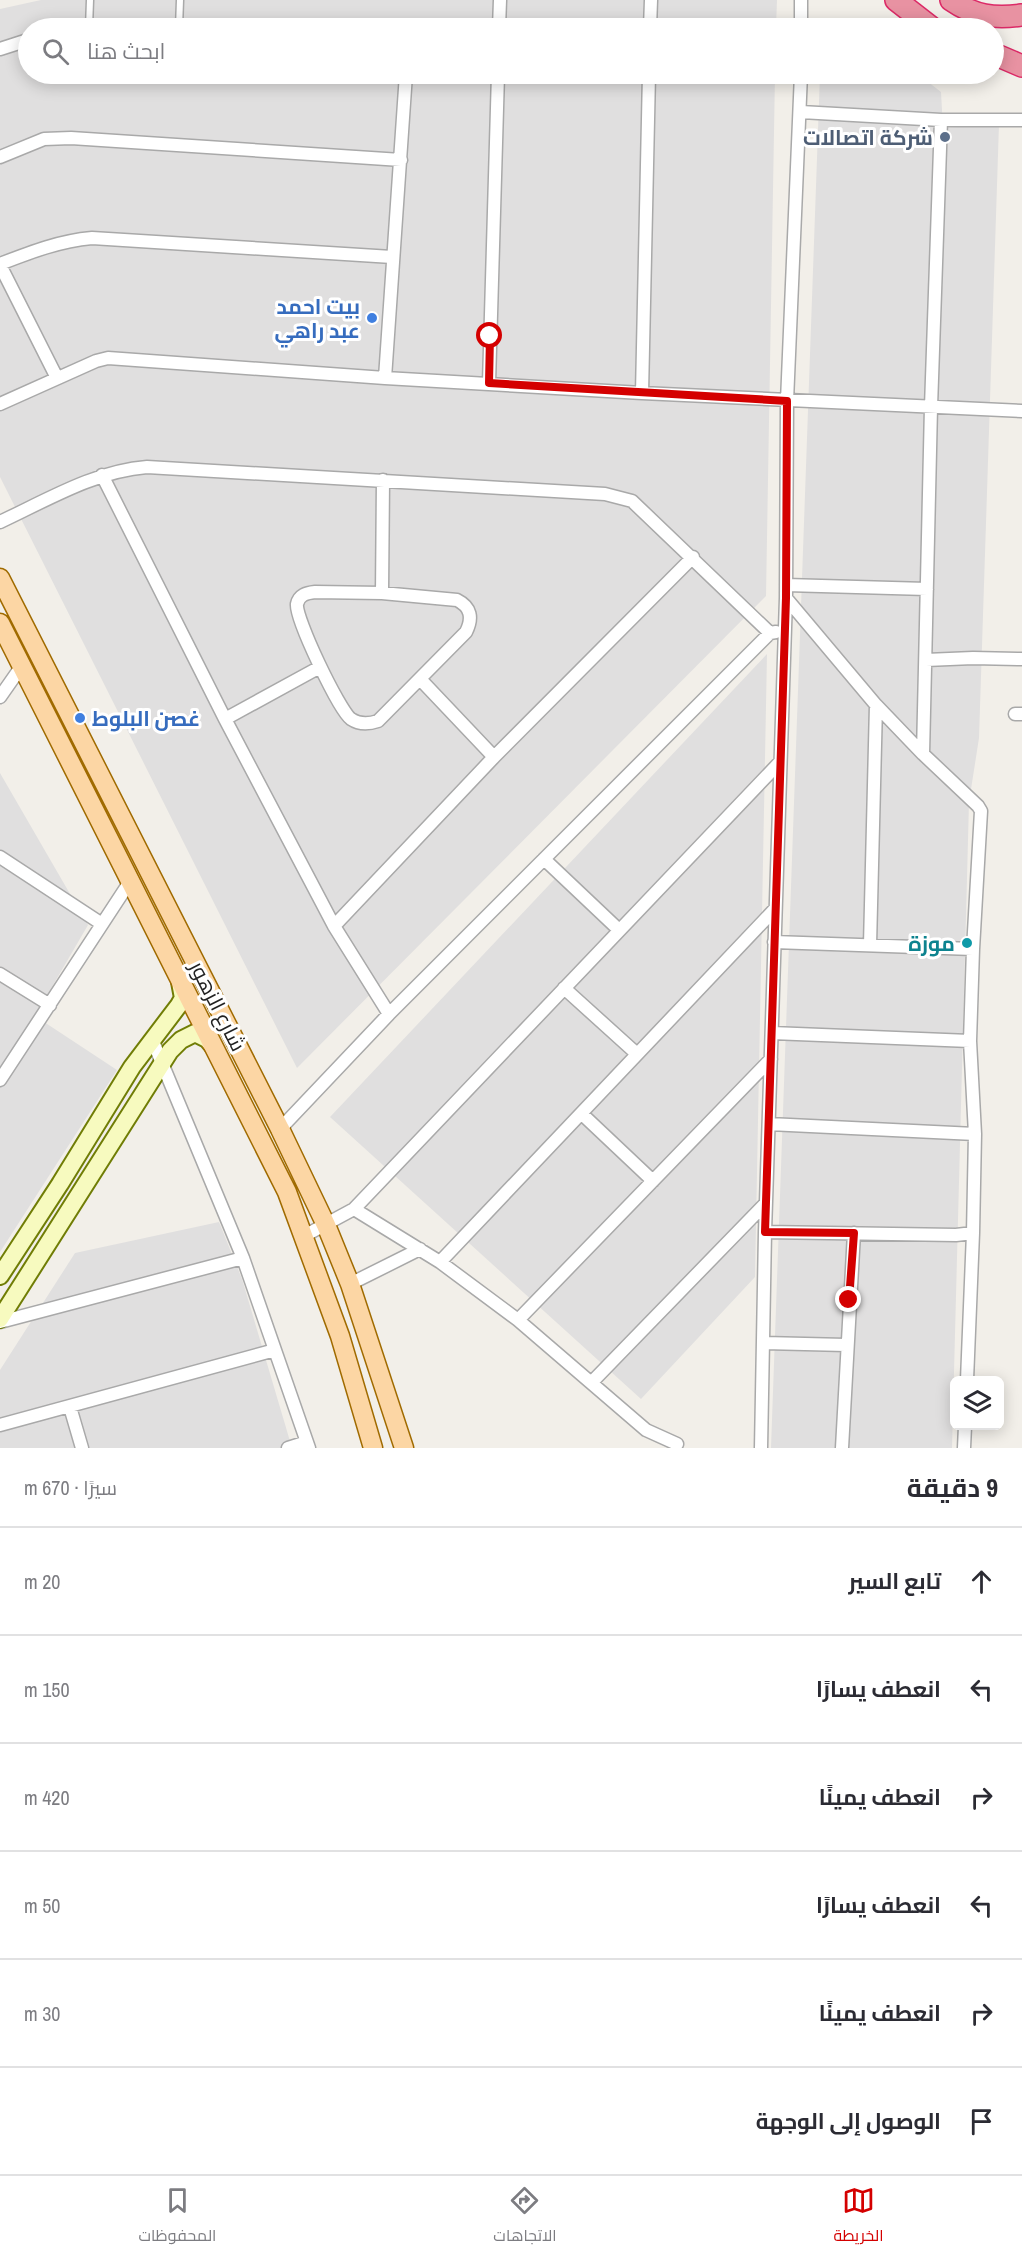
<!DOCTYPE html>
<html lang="ar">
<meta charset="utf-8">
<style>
body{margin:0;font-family:"Archivo Narrow",Cairo,sans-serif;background:#f2f2f3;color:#2b2b33;direction:rtl}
.controls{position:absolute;right:18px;bottom:18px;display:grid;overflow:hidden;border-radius:9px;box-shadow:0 3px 15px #0003}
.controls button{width:54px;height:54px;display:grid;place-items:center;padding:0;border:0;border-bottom:2px solid #e1e1e2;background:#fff;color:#2b2b33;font:30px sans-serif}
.stop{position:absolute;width:18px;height:18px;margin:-14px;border:4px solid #d40000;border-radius:50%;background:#fff}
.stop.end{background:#d40000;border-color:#fff;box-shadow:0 2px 6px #0008}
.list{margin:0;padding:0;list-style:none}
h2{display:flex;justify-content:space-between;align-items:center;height:78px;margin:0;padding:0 24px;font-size:26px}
h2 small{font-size:20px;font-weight:400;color:#7c7c81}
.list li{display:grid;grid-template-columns:39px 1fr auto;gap:18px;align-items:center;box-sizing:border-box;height:108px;padding:0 24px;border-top:2px solid #e1e1e2}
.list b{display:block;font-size:22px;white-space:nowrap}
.list em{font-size:20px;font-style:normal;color:#7c7c81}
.icon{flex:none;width:33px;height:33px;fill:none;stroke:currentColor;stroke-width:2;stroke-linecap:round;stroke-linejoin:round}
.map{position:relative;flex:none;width:1022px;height:1448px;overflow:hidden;direction:ltr}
.search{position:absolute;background:#fff;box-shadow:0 3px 15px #0003;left:18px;right:18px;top:18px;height:66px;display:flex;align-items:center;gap:15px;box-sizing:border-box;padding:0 21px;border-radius:33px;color:#7c7c81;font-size:22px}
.sheet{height:726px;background:#fff}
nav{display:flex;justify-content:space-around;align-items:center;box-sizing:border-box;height:84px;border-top:2px solid #e1e1e2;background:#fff;font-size:16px;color:#7c7c81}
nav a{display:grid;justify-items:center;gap:3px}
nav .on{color:#d40000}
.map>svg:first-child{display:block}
.residential{fill:#e0dfdf}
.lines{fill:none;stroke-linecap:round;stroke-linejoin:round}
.lane-casing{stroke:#a9a9a9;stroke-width:9}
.street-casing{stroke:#a9a9a9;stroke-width:15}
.secondary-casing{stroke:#707d05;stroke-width:20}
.primary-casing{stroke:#a06b00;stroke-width:21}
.highway-casing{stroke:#dc2a67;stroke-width:24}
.lane{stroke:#fff;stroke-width:6}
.street{stroke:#fff;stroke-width:12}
.secondary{stroke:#f7fabf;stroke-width:16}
.primary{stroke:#fcd6a4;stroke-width:18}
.highway{stroke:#e892a2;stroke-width:21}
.route{stroke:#d40000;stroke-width:8}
.service-dot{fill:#5c6f8a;stroke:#fff;stroke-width:2}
.shop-dot{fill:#3f7fe0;stroke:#fff;stroke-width:2}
.culture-dot{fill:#0f9aa8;stroke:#fff;stroke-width:2}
.labels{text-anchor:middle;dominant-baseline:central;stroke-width:6;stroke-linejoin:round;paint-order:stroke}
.service-label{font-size:21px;font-weight:bold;fill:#4e5e75;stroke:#fff;text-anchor:end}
.shop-label{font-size:21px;font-weight:bold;fill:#366cbe;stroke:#fff;text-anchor:end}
.culture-label{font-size:21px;font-weight:bold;fill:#0d838f;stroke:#fff;text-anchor:end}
.street-label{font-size:21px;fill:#222;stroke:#fff}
</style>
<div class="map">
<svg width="1022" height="1448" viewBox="0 0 1022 1448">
<rect width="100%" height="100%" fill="#f2efe9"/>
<path class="residential" d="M41,0H777L776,28H28V74H775L766,596L297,1068L0,477V9Z
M822,19L858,23V28H822Z
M820,74H918L941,92L943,128L999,124L979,738L969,802L952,1448H771Z
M767,654L755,1277L641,1399L330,1117Z
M0,773L88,925L35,1016L117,1070L0,1252Z
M219,1222L242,1279L292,1448H0V1370L75,1253Z"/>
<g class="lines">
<g class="lane-casing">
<path id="lane" d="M89,28L90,0
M179,28L180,0"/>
</g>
<g class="street-casing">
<path id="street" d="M499,28L500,0
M650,28L651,0
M801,28V0
M0,49L28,40
M801,112L941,120H1022
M0,157L44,139L71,138L401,160
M0,264C31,252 59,241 92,238L392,257
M0,265L57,378
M385,378L406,74
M489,383L498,74
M642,393L649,74
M0,404L96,361L108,358L385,378L642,393L1022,411
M102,475L225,719L334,926L389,1014
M0,522C47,500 95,471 147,467L605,494L632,501L770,633
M786,585L927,589
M315,592L382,593L457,600C471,607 473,618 466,632L378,721C369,724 360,725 351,719C339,710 295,618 297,604C299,595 306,593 315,592Z
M382,593L383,480
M786,598L876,705L870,945
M926,660L973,658L1022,659
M420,679L494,757
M0,697L21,667
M876,705L923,754L978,806L981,811L973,949
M1015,714H1022
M225,719L320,667
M923,754L931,407L941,120
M0,857L102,924
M544,859L618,929
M334,926L494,757L693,557
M774,942L973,949L970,1041
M0,974L50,1005
M564,988L637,1054
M152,1039L243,1258L309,1448
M0,1080L131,880
M582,1114L653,1181
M769,1124L975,1134
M280,1129L389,1014L770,633L776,632
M354,1209L780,762
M765,1232L956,1235L973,1233L975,1134L970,1041L772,1033
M304,1236L354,1209L440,1262L518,1320L646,1430L677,1444
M440,1262L775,909
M350,1284L420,1249
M518,1320L771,1059
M0,1322L243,1258
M764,1343L846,1345
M967,1380L973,1233
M592,1382L766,1203
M70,1407L82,1448
M0,1425L275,1350
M288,1448L307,1442
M761,1448L765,1232L786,598L787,401L801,74
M842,1448L854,1233
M964,1448L965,1426"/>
</g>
<g class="secondary-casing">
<path id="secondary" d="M0,1276L60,1184L132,1067L179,1005L183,998L180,982
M0,1319L170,1051L181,1040L195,1033L207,1039L213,1046"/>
</g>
<g class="primary-casing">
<path id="primary" d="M0,578L280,1129L326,1225L350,1284L404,1448
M0,623L287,1192L340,1336L373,1448"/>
</g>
<g class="highway-casing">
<path id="highway" d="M896,0L932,28
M951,0C974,16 994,19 1022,15
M994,54L1022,66"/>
</g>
<use href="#lane" class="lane"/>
<use href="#street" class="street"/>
<use href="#secondary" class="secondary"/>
<use href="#primary" class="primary"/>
<use href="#highway" class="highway"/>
</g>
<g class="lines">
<path class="route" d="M490,336L489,383L787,401L786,598L765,1232L854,1233L849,1300"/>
</g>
<circle class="service-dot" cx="945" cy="137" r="6"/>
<g class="shop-dot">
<circle cx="372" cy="318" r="6"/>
<circle cx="80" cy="718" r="6"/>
</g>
<circle class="culture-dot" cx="967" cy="943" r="6"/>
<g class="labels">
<g class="service-label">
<text x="933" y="137">شركة اتصالات</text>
</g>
<g class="shop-label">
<text x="360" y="306">بيت احمد<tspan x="360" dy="24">عبد راهي</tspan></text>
<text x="92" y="718" text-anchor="start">غصن البلوط</text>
</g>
<g class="culture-label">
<text x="955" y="943">موزة</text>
</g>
<g class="street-label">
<text transform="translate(218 1006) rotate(63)">شارع الزهور</text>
</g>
</g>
</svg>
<div class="controls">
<button><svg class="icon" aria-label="layers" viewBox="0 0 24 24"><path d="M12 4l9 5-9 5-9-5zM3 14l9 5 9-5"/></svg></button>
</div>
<div class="stop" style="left:490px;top:336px"></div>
<div class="stop end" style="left:849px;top:1300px"></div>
<div class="search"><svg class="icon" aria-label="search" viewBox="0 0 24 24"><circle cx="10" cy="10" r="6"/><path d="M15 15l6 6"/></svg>ابحث هنا</div>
</div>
<section class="sheet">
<h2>9 دقيقة<small>سيرًا · 670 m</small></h2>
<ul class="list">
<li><svg class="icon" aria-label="ahead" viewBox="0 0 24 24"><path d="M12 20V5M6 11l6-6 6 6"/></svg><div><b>تابع السير</b></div><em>20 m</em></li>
<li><svg class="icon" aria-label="left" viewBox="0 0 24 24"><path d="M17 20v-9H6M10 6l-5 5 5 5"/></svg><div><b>انعطف يسارًا</b></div><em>150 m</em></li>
<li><svg class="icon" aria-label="right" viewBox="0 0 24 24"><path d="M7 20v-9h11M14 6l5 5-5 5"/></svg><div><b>انعطف يمينًا</b></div><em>420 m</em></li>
<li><svg class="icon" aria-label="left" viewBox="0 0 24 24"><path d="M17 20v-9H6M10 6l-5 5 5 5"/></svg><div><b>انعطف يسارًا</b></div><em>50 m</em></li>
<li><svg class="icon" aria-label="right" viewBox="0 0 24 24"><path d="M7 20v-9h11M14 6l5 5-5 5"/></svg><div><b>انعطف يمينًا</b></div><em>30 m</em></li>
<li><svg class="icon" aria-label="arrive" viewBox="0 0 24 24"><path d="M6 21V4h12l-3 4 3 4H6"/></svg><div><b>الوصول إلى الوجهة</b></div></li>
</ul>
</section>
<nav>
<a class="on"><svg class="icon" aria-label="map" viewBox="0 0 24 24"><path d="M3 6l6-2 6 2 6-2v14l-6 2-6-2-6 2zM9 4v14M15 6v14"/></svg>الخريطة</a>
<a><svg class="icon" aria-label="directions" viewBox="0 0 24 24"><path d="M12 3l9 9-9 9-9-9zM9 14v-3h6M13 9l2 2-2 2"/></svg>الاتجاهات</a>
<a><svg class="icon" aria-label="saved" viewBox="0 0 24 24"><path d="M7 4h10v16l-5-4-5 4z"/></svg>المحفوظات</a>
</nav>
